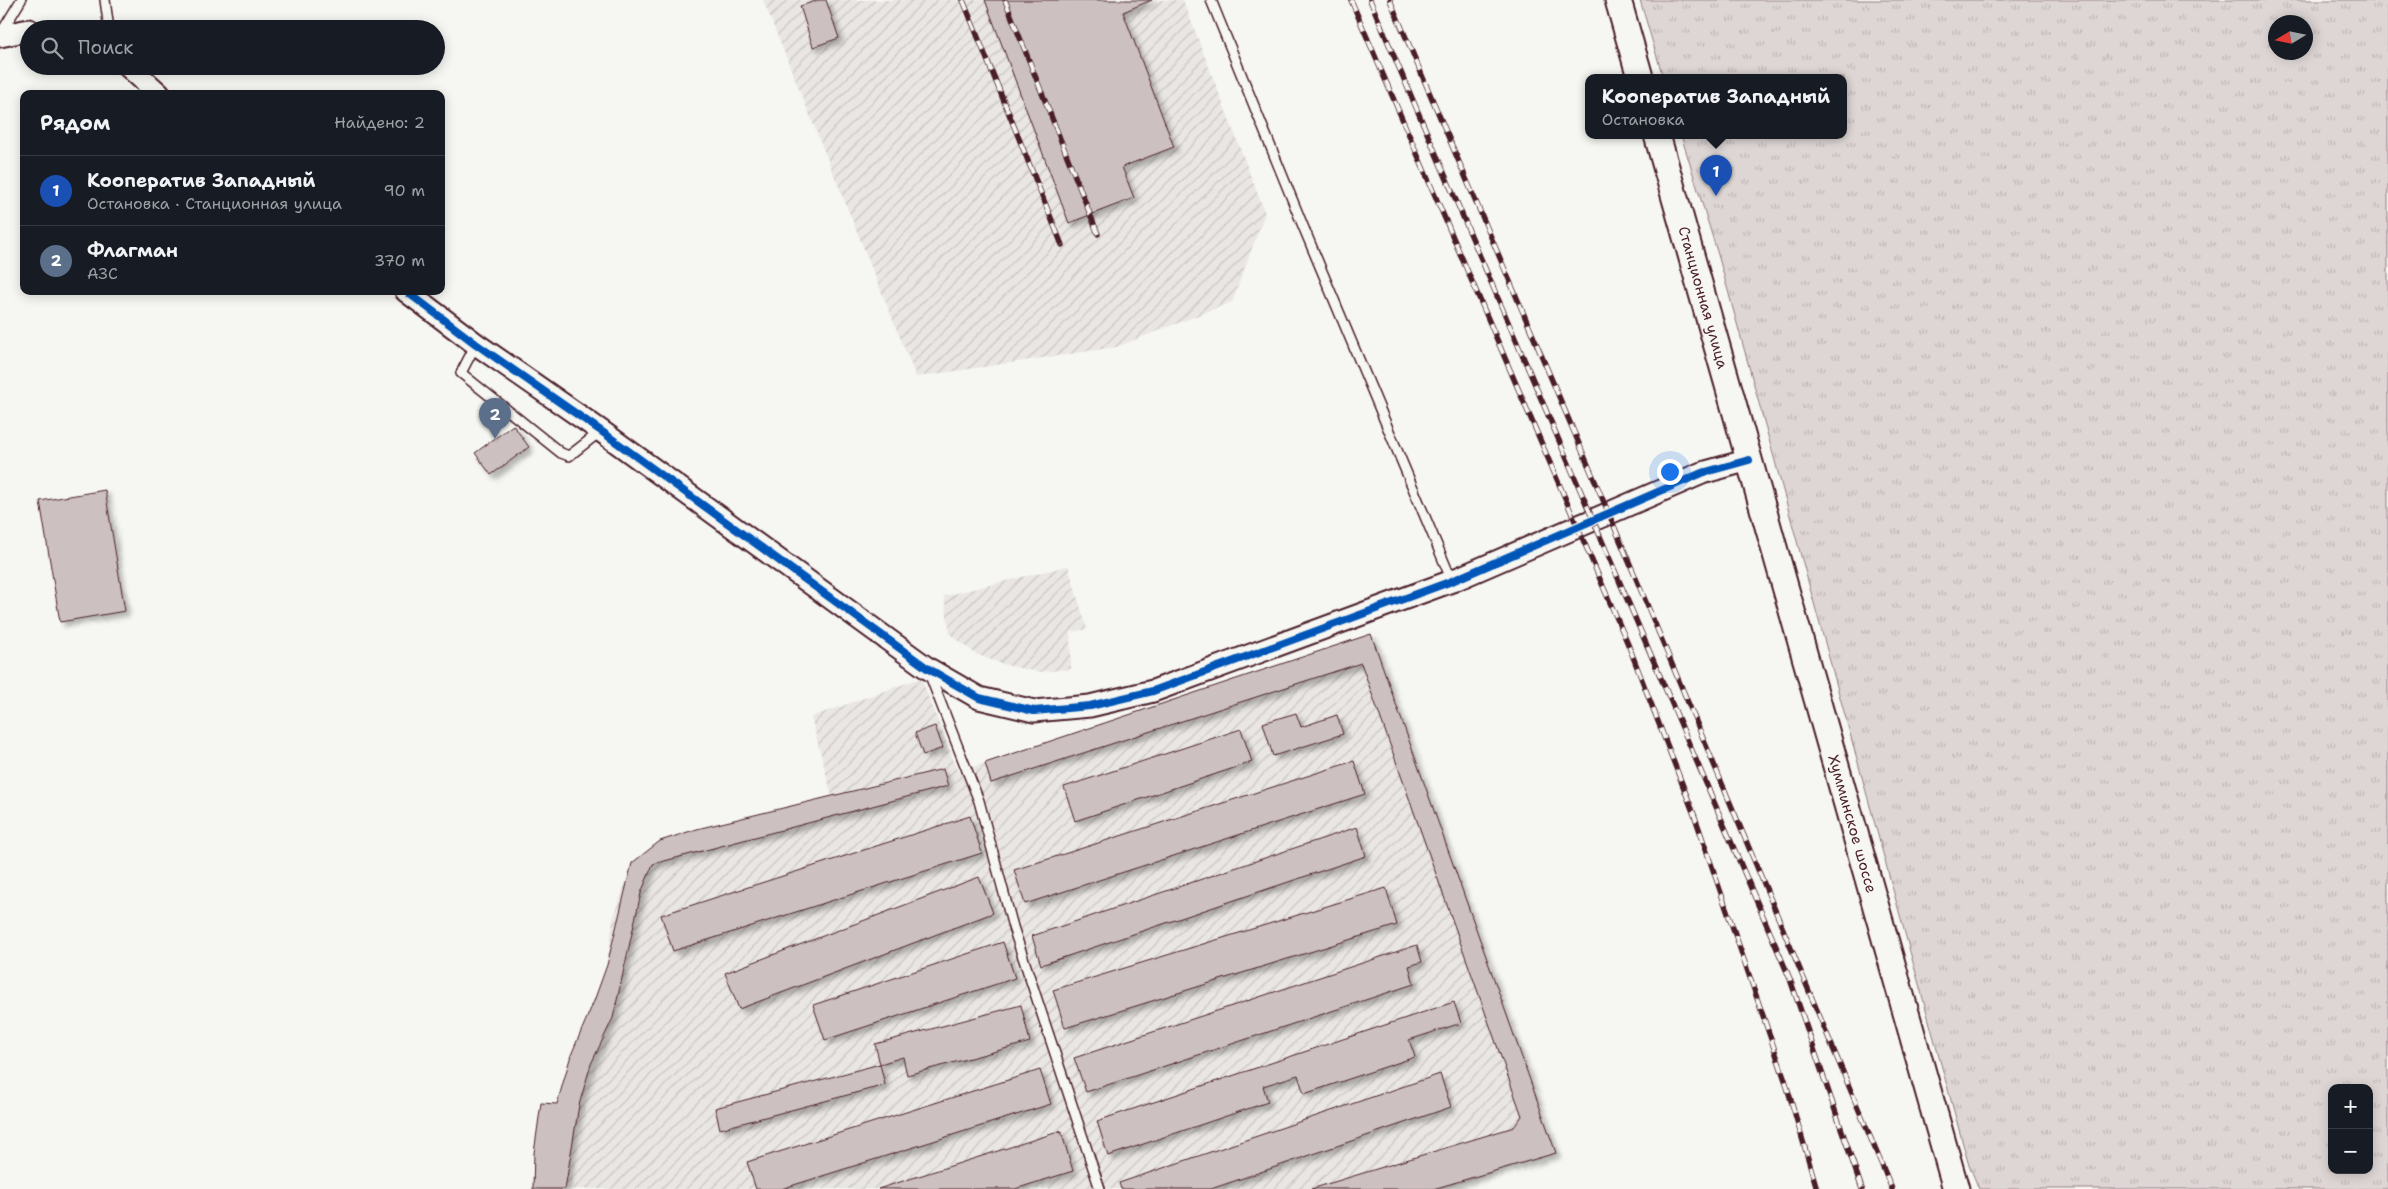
<!DOCTYPE html>
<html lang="ru">
<meta charset="utf-8">
<style>
body{margin:0;font-family:"Shantell Sans",sans-serif;background:#242831;color:#f1f3f6}
.controls{position:absolute;right:15px;bottom:15px;display:grid;overflow:hidden;border-radius:10px;box-shadow:0 2px 12px #0003}
.controls button{width:45px;height:45px;display:grid;place-items:center;padding:0;border:0;border-bottom:1px solid #363941;background:#171b24;color:#f1f3f6;font:25px sans-serif}
.compass{position:absolute;left:2268px;top:15px;width:45px;height:45px;border-radius:50%;background:#171b24;box-shadow:0 2px 12px #0003;rotate:260deg}
.you{position:absolute;left:1669px;top:471px;width:18px;height:18px;margin:-12px;border:4px solid #fff;border-radius:50%;background:#1a73e8;box-shadow:0 0 0 8px #1a73e833}
.badge{display:grid;place-items:center;width:32px;height:32px;border-radius:50%;background:#b45309;color:#fff;font-size:16px;font-weight:700}
.pin{position:absolute;translate:-50% -41px;filter:drop-shadow(0 1px 2px #0008)}
.pin::after{content:'';position:absolute;top:26px;width:18px;height:15px;background:inherit;clip-path:polygon(0 0,100% 0,50% 100%)}
.popup{position:absolute;left:1585px;top:74px;width:262px;height:65px;box-sizing:border-box;display:grid;place-content:center;border-radius:10px;background:#171b24;filter:drop-shadow(0 1px 4px #0005);font-size:16px;white-space:nowrap;color:#9ea1a6}
.popup b{font-size:19px;color:#f1f3f6}
.popup::after{content:'';position:absolute;left:50%;top:100%;margin-left:-10px;border:10px solid transparent;border-top-color:#171b24}
.list{margin:0;padding:0;list-style:none}
h2{display:flex;justify-content:space-between;align-items:center;height:65px;margin:0;padding:0 20px;font-size:21px}
h2 small{font-size:16px;font-weight:400;color:#9ea1a6}
.list li{display:grid;grid-template-columns:32px 1fr auto;gap:15px;align-items:center;box-sizing:border-box;height:70px;padding:0 20px;border-top:1px solid #363941}
.list b{display:block;font-size:19px;white-space:nowrap}
.list p{margin:0;font-size:16px;white-space:nowrap;color:#9ea1a6}
.list em{font-size:16px;font-style:normal;color:#9ea1a6}
.icon{flex:none;width:28px;height:28px;fill:none;stroke:currentColor;stroke-width:2;stroke-linecap:round;stroke-linejoin:round}
.map{position:relative;flex:none;width:2388px;height:1189px;overflow:hidden}
.search{position:absolute;background:#171b24;box-shadow:0 2px 12px #0003;left:20px;top:20px;width:425px;height:55px;display:flex;align-items:center;gap:12px;box-sizing:border-box;padding:0 18px;border-radius:28px;color:#9ea1a6;font-size:19px}
.panel{position:absolute;background:#171b24;box-shadow:0 2px 12px #0003;left:20px;top:90px;width:425px;height:205px;border-radius:10px}
.map>svg:first-child{display:block}
.industrial{fill:url(#industrial-furrows)}
.grass{fill:url(#grass-tufts);stroke:#947a80;fill-rule:evenodd}
.building{fill:#ccc1c0;stroke:#4a1f2b;filter:url(#shadow)}
.lines{fill:none;stroke-linecap:round;stroke-linejoin:round}
.service-casing{stroke:#4a1f2b;stroke-width:12}
.tertiary-casing{stroke:#4a1f2b;stroke-width:25}
.secondary-casing{stroke:#4a1f2b;stroke-width:29}
.service{stroke:#f6f6f2;stroke-width:9}
.tertiary{stroke:#f6f6f2;stroke-width:21}
.secondary{stroke:#f6f6f2;stroke-width:25}
.rail-casing{stroke:#4a1f2b;stroke-width:5.5}
.rail{stroke:#f6f6f2;stroke-width:4;stroke-dasharray:11;stroke-linecap:butt}
.cycleway-casing{stroke:#f6f6f2;stroke-width:11}
.cycleway{stroke:#0057b8;stroke-width:8}
.labels{text-anchor:middle;dominant-baseline:central;stroke-width:5;stroke-linejoin:round;paint-order:stroke}
.street-label{font-size:15px;fill:#4a1f2b;stroke:#f6f6f2}
</style>
<div class="map">
<svg width="2388" height="1189" viewBox="0 0 2388 1189">
<defs>
<pattern id="industrial-furrows" width="10" height="10" patternUnits="userSpaceOnUse" patternTransform="scale(1.25)"><rect width="10" height="10" fill="#e9e6e3"/><path d="M-1 1l2-2M0 10L10 0M9 11l2-2" fill="none" stroke="#c9c5c3"/></pattern>
<pattern id="grass-tufts" width="24" height="20" patternUnits="userSpaceOnUse" patternTransform="scale(1.25)"><rect width="24" height="20" fill="#ddd6d5"/><path d="M3 7l-1-3M5 7V3M7 7l1-3M15 17l-1-3M17 17v-4M19 17l1-3" fill="none" stroke="#bfb7b7"/></pattern>
<filter id="shadow"><feDropShadow dx="4.5" dy="4.5" stdDeviation="2.5" flood-color="#0004"/></filter>
</defs>
<rect width="100%" height="100%" fill="#f6f6f2"/>
<filter id="ink" filterUnits="userSpaceOnUse"><feTurbulence type="fractalNoise" baseFrequency=".02" numOctaves="2"/><feDisplacementMap in="SourceGraphic" scale="10" xChannelSelector="R" yChannelSelector="G"/><feConvolveMatrix kernelMatrix="1 2 1 2 8 2 1 2 1" color-interpolation-filters="sRGB"/></filter>
<g filter="url(#ink)">
<path class="industrial" d="M763,0H1183L1265,213L1232,302L1116,347L916,377Z
M1068,566L1087,629L1070,632L1071,669L1038,672L1002,664L976,654L950,634L944,596Z
M1371,634L1556,1153L1442,1189H532L534,1153L541,1103L557,1104L607,965L613,920L632,863L660,841L697,829L832,796L811,717L921,678L958,772Z"/>
<path class="grass" d="M1640,0H2388V1189H1979L1968,1162L1719,258L1681,135H1844V77H1663ZM2276,22H2306V52H2276ZM2332,1088H2369V1170H2332Z"/>
<path class="building" d="M819,0H826L839,38L813,47L800,6Z
M985,0H1152L1123,12L1174,147L1122,167L1134,198L1069,223Z
M513,425L529,447L491,475L475,453Z
M105,490L125,611L60,622L40,501Z
M1371,634L1556,1153L1433,1189H1311L1514,1127L1522,1116L1361,663L991,783L985,763Z
M1296,713L1301,727L1337,715L1343,734L1273,756L1263,723Z
M935,726L943,748L923,755L915,733Z
M1241,729L1252,762L1075,821L1064,787Z
M1354,761L1365,794L1025,904L1014,870Z
M943,769L948,786L653,864L641,893L613,1018L591,1064L579,1105L565,1189H533L534,1153L541,1103L557,1104L571,1055L594,1001L607,965L632,863L660,841L697,829Z
M970,816L982,853L673,951L661,915Z
M1357,827L1366,856L1041,965L1032,936Z
M979,877L993,913L739,1009L725,973Z
M1386,888L1397,925L1065,1028L1053,990Z
M1003,942L1015,978L825,1040L813,1005Z
M1417,945L1422,962L1409,966L1414,984L1086,1092L1074,1058Z
M1454,1002L1461,1023L1409,1040L1415,1057L1304,1094L1298,1075L1263,1086L1268,1102L1108,1156L1097,1121Z
M1021,1005L1030,1042L907,1075L903,1057L880,1064L875,1044Z
M880,1064L885,1085L720,1129L715,1108Z
M1040,1070L1051,1104L781,1189H756L747,1162Z
M1440,1074L1451,1107L1211,1189H1121L1119,1183Z
M1061,1131L1073,1171L1015,1189H878Z"/>
<g class="lines">
<g class="service-casing">
<path id="service" d="M105,0L109,29
M1211,0L1303,226L1452,581
M1,33L21,0
M476,344L461,373L561,453L569,456L601,431
M929,673L979,801L1013,927L1100,1189"/>
</g>
<g class="tertiary-casing">
<path id="tertiary" d="M0,36L29,30
M128,66L159,94
M406,291L476,344L601,431L927,668L979,698L1034,711L1090,706L1153,691L1452,581L1702,473L1749,460"/>
</g>
<g class="secondary-casing">
<g id="secondary">
<path d="M1618,0L1640,77"/>
<path id="s1" d="M1657,135L1956,1189"/>
</g>
</g>
<use href="#service" class="service"/>
<use href="#tertiary" class="tertiary"/>
<use href="#secondary" class="secondary"/>
<g class="rail-casing">
<path id="rail" d="M963,0L1062,245
M1005,0L1098,234
M1351,0L1630,649L1695,817L1785,1080L1817,1189
M1370,0L1790,979L1862,1189
M1390,0L1609,514L1892,1189"/>
</g>
<use href="#rail" class="rail"/>
<g class="cycleway-casing">
<path id="cycleway" d="M406,291L476,344L601,431L927,668L979,698L1034,711L1090,706L1153,691L1452,581L1702,473L1749,460"/>
</g>
<use href="#cycleway" class="cycleway"/>
</g>
</g>
<g class="labels">
<g class="street-label">
<text stroke="none"><textPath href="#s1" startOffset="169">Станционная улица</textPath></text>
<text stroke="none"><textPath href="#s1" startOffset="716">Хумминское шоссе</textPath></text>
</g>
</g>
</svg>
<div class="controls">
<button>+</button>
<button>−</button>
</div>
<svg class="compass" viewBox="-18 -18 36 36"><path d="M0-13l5 13h-10z" fill="#e53935"/><path d="M0 13l5-13h-10z" fill="#9ea1a6"/></svg>
<div class="you"></div>
<div class="pin badge" style="left:1716px;top:196px;background:#1a4fb4">1</div>
<div class="popup"><b>Кооператив Западный</b>Остановка</div>
<div class="pin badge" style="left:495px;top:439px;background:#5c6f8a">2</div>
<div class="search"><svg class="icon" aria-label="search" viewBox="0 0 24 24"><circle cx="10" cy="10" r="6"/><path d="M15 15l6 6"/></svg>Поиск</div>
<section class="panel">
<h2>Рядом<small>Найдено: 2</small></h2>
<ul class="list">
<li><span class="badge" style="background:#1a4fb4">1</span><div><b>Кооператив Западный</b><p>Остановка · Станционная улица</p></div><em>90 m</em></li>
<li><span class="badge" style="background:#5c6f8a">2</span><div><b>Флагман</b><p>АЗС</p></div><em>370 m</em></li>
</ul>
</section>
</div>
